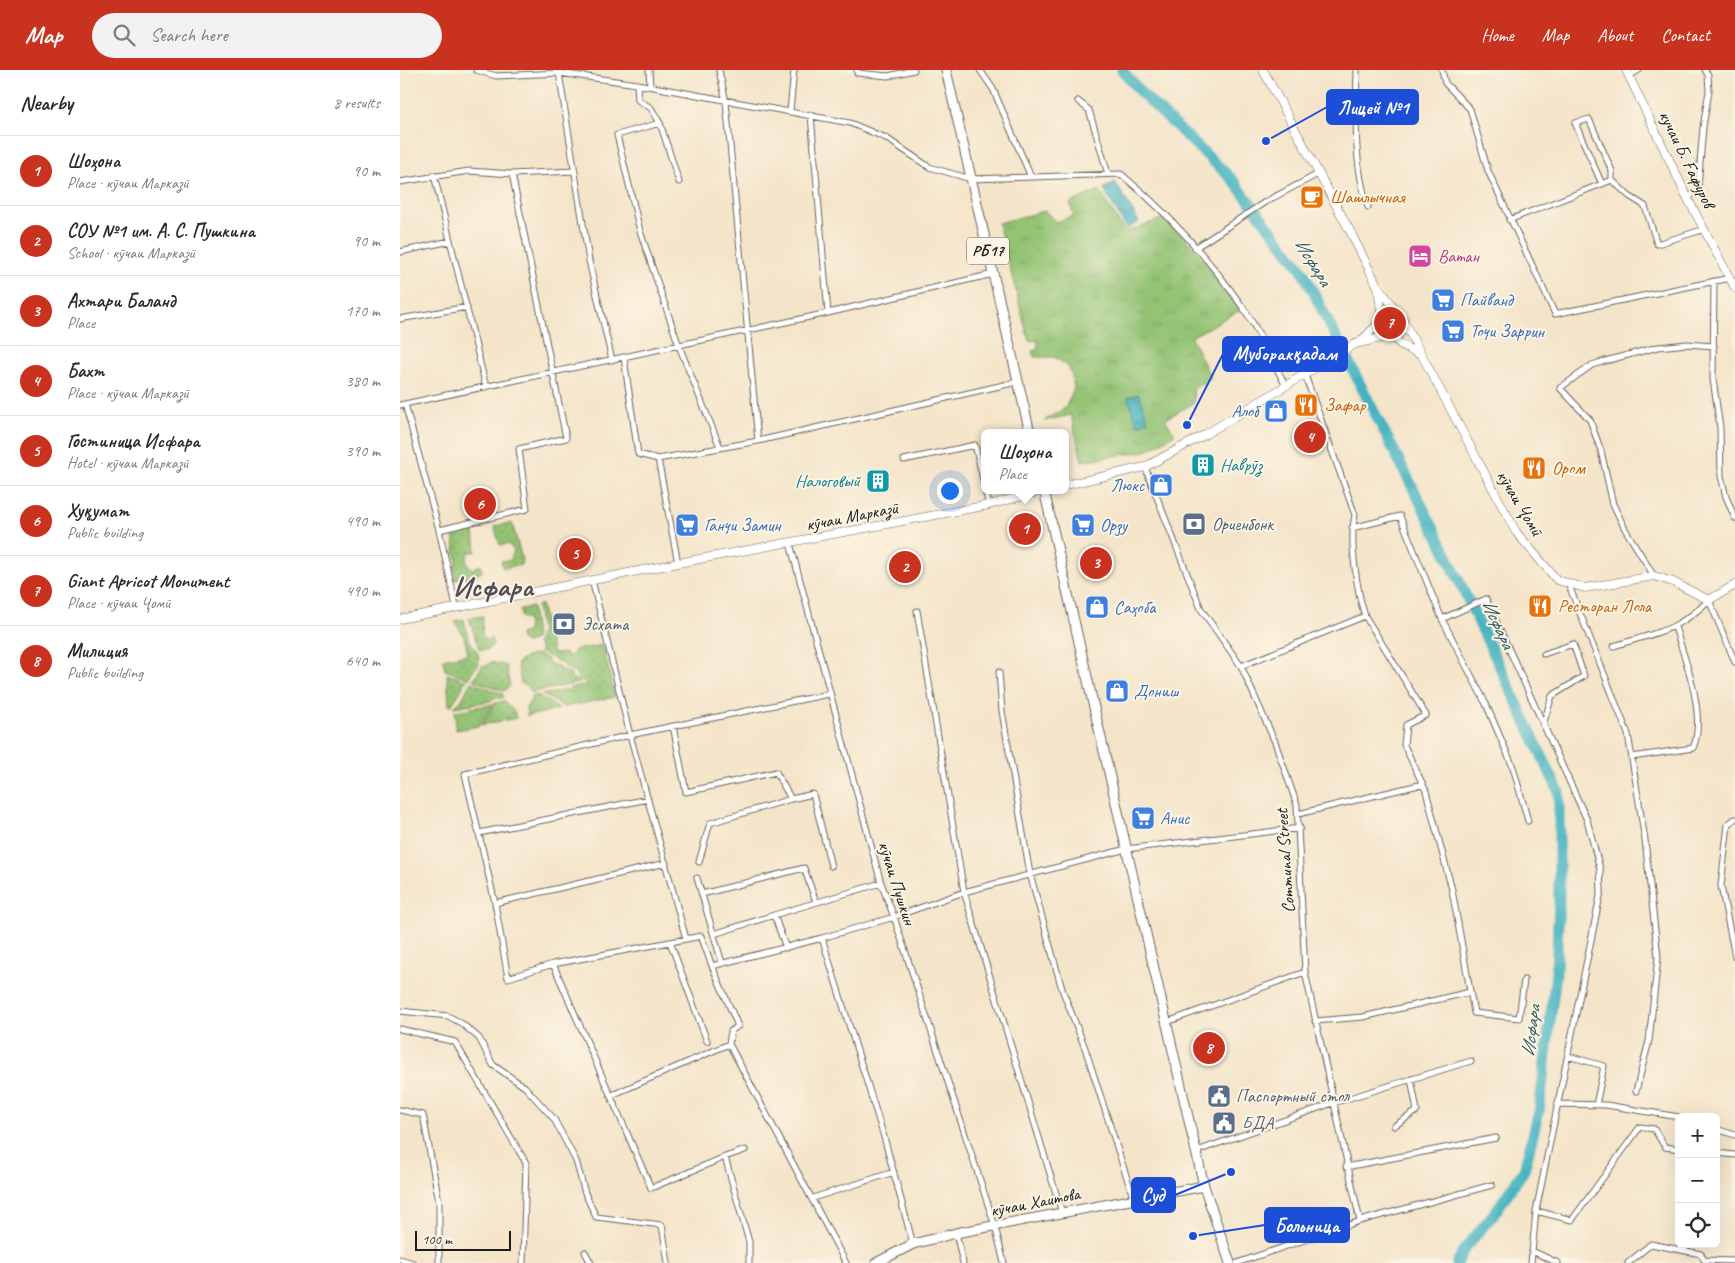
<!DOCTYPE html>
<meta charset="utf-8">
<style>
body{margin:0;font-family:Caveat,sans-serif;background:#f2f2f3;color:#2b2b33}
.controls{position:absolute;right:15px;bottom:15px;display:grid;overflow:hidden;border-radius:8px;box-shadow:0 5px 20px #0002}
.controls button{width:45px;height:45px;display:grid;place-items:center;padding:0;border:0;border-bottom:1px solid #e1e1e2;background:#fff;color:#2b2b33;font:25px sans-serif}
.scale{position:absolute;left:15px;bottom:12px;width:96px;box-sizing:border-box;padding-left:5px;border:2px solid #1c1c1c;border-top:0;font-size:14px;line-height:18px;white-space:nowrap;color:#1c1c1c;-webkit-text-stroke:4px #fcf5e5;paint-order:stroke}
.you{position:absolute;left:549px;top:420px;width:18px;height:18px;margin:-12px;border:4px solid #fff;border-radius:50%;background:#1a73e8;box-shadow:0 0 0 8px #1a73e833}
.badge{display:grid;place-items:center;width:32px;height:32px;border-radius:50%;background:#c8321e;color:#fff;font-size:16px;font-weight:700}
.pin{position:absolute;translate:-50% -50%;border:2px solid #fff;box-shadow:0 1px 5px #0006}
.popup{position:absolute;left:581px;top:359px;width:88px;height:65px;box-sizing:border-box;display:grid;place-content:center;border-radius:8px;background:#fff;filter:drop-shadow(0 1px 4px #0005);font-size:16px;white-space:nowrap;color:#7c7c81}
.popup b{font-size:19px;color:#2b2b33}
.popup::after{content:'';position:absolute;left:50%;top:100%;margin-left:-10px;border:10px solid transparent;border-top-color:#fff}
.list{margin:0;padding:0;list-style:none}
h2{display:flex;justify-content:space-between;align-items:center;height:65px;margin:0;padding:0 20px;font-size:21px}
h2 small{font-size:16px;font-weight:400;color:#7c7c81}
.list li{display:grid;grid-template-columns:32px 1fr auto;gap:15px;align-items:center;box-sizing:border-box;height:70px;padding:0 20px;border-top:1px solid #e1e1e2}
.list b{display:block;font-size:19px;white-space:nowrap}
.list p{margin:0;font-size:16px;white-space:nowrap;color:#7c7c81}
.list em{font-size:16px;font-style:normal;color:#7c7c81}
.icon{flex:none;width:28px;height:28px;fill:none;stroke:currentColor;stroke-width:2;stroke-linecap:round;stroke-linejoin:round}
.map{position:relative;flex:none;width:1335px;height:1193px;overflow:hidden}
header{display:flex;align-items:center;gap:30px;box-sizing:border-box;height:70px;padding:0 25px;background:#c8321e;color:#fff}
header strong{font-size:24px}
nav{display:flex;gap:28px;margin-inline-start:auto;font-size:18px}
.search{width:350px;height:45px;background:#f2f2f3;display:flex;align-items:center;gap:12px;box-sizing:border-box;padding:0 18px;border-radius:28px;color:#7c7c81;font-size:19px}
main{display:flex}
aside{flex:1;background:#fff}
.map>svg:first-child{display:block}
.grass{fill:url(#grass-dots);stroke:#587048}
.park{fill:url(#park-tufts);stroke:#587048}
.water{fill:url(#water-ripples);stroke:#30686e}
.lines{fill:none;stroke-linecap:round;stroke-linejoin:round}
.river{stroke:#45b3c1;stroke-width:11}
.street-casing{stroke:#686259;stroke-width:7}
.secondary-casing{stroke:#686259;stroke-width:9}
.primary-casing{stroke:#686259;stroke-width:11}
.street{stroke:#fff;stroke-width:5}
.secondary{stroke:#fff;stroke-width:8}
.primary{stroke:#fff;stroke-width:9}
.labels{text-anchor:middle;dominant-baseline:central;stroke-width:4;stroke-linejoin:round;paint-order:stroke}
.shield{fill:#fcf5e5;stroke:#5f5d58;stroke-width:1}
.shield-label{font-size:16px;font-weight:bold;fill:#1c1c1c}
.street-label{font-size:18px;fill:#1c1c1c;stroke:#fcf5e5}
.food-label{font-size:18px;fill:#c56008;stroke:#fcf5e5;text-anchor:start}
.hotel-label{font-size:18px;fill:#b23c85;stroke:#fcf5e5;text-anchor:start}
.shop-label{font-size:18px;fill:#366cbe;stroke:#fcf5e5;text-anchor:start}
.culture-label{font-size:18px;fill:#0d838f;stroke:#fcf5e5;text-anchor:start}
.service-label{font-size:18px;fill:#4e5e75;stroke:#fcf5e5;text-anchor:start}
.water-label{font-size:19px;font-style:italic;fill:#2c585e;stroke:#fcf5e5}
.town-label{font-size:28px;font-weight:bold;fill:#564c59;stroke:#fcf5e5}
.leader{fill:none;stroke:#1d4ed8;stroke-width:2}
.callout-dot{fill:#1d4ed8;stroke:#fcf5e5;stroke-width:2}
.callout{fill:#1d4ed8;stroke:#1d4ed8;stroke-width:2}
.callout-label{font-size:19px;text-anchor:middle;font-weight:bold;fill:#fff}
</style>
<header>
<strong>Map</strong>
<div class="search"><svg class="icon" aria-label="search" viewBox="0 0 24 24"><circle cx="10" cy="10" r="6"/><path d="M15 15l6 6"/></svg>Search here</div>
<nav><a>Home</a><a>Map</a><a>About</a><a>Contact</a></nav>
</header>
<main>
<aside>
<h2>Nearby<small>8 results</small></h2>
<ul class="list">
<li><span class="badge">1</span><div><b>Шоҳона</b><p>Place · кӯчаи Марказӣ</p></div><em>90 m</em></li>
<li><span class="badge">2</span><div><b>СОУ №1 им. А. С. Пушкина</b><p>School · кӯчаи Марказӣ</p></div><em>90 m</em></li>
<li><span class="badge">3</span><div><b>Ахтари Баланд</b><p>Place</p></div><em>170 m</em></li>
<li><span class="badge">4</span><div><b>Бахт</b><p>Place · кӯчаи Марказӣ</p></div><em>380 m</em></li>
<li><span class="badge">5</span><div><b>Гостиница Исфара</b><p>Hotel · кӯчаи Марказӣ</p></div><em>390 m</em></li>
<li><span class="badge">6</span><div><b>Хуқумат</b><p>Public building</p></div><em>490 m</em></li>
<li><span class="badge">7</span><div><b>Giant Apricot Monument</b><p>Place · кӯчаи Ҷомӣ</p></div><em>490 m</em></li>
<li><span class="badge">8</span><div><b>Милиция</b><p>Public building</p></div><em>640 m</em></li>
</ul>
</aside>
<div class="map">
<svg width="1335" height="1193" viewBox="0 0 1335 1193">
<defs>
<pattern id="grass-dots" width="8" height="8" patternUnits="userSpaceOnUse" patternTransform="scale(1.25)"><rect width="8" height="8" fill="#93c373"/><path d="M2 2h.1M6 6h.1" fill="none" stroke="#7ea763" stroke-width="1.8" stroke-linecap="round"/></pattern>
<pattern id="park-tufts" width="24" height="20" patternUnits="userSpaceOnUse" patternTransform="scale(1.25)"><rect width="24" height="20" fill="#93c373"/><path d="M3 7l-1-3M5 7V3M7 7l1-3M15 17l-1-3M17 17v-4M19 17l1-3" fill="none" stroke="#7ea763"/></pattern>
<pattern id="water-ripples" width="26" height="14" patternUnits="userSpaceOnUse" patternTransform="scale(1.25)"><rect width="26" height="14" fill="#45b3c1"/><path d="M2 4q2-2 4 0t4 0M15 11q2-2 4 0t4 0" fill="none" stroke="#39919c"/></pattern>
</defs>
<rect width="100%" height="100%" fill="#fcf5e5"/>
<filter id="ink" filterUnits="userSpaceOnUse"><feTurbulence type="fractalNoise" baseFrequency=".02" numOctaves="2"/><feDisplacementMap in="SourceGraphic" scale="10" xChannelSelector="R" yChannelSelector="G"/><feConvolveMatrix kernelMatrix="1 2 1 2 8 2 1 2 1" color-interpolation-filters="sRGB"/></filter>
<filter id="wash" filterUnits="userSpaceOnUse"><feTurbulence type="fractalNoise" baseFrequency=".0096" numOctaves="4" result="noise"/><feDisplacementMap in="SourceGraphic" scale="20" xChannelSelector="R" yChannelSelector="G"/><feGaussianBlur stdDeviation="1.12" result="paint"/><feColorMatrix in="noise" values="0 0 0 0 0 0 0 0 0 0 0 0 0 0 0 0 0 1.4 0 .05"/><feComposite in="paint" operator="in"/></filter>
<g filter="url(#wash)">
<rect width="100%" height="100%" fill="#f4e4c9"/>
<path class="grass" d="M112,453L122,489L121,495L103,498L101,491H110L114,481L109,474L100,475L94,456Z
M74,461L76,482H69L66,492L72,499L81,495L82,502L76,504V506L56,510L54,497L57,493L53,464Z
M141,534L153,584L165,583L167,587L173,585L174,580L203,575L215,627L164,637L142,624L155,623L165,619L168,621L170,618L188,614L177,607L176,603L165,597V595L140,582V577L137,574L141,562L137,536Z
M132,537L136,566L134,570L127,573L121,570L120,564L127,562L128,551L121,547L120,539Z
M83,546L82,565L87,570L91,568L93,574L88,580L79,579L69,548Z
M64,549L69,570L78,583L79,594L71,603L69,609L45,600L43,589L68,584L64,567L55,551Z
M139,584L148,590L149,593L159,597L160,601L163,600L171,604V608L181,612C163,617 148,618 131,623L129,618L121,613L117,593L128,586Z
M91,592L106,596L110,616L104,621L73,610L83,595L86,596Z
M47,604L67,611L63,613V617L51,636L49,635Z
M71,612L103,624V628H93L91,631L54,637L61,631Z
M138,625L159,639L127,646L126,638L131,630V626Z
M104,631L114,641L116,648L82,655L95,633Z
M93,634L79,656L56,660L55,641Z"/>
<path class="park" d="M699,120L725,162L767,147L844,238L791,267L811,308L793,319L794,333L765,349L775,364L746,381L682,391L671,345L644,351L666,337L674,318L672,306L668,296L654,287H634L632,281L638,279V270L629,271L598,153L645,141L656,152L674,146L670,133Z"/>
<path class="water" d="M715,112L739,152L727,159L703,119Z
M739,324L748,351L737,355L728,327Z"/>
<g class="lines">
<path class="river" d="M722,0L742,24L832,109L902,200L1044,479L1159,722V829L1156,903L1139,1041L1124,1100L1095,1142L1063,1181L1057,1193"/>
</g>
</g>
<g filter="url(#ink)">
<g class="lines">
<g class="street-casing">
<path id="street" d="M76,0L96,6L159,3L237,14L450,53L486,68L529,97L571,109L721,104C767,142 810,190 844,239C860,263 872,291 886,316
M249,0L250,16
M319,0L326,32L358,371
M457,0V3L488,6L514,0
M580,0L593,19L631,107
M957,0C956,47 953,92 968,137
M1042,0L1045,13L1070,39L1088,101L1155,244L1330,208
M159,3L189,191L212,290
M1229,6L1239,0
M237,14L238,30L251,38L260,53L279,112
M678,31L689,40L708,104
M390,41L394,0
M411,45L428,243
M260,53L217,65L240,161L279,276L320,377
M34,105L86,317
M0,112L69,101L112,104L174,101
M1202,114L1175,53L1189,49L1212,101V110
M1288,129L1298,118L1303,57L1309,21L1308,5L1305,0
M1109,150L1212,110L1229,126L1245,136L1257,174L1305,159
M795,178L865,132L918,104
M0,182L50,171
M1314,211L1313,309L1320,358L1321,406L1326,427L1335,448
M0,249L67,237
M224,288L238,384L258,389L358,371L617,312
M905,305L955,445C949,470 957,522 965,546L1026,645L1006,655L1004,675L1026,721L1052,820L1074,943L1119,948L1124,910
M5,334L39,460
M0,335L428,243L593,204
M258,389L278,493
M504,390L575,375L585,418
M745,397L801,539L841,596L875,672L897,735L905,902L960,1151
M585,420L589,435
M952,458L1000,446L1042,549
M390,473L481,813L494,847L595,1156L604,1193
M1254,506L1225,459L1213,434L1201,381L1190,350L1160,318L1192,295L1205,291L1258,277L1287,274L1314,276
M192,510L230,665L286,869L301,866L312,896L422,868L494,847L564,822L726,779L900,758
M1168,513L1228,664L1245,770L1258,887L1249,971L1236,1021
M56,536L39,460L127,439L119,379L166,368L112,104
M517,541L564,822L662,1143
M1214,576C1255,563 1278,561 1309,530L1335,592
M841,596L965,546
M599,602L602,641L630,804L662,919L685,978L734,1130
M1143,655L1152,626L1184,606L1173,574L1144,584
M273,656L286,722L376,702L391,729L413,724L431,796
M1232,687L1293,678C1307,645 1285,590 1275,557
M898,744L1023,714
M1335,749L1328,754L1321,816L1335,887
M1128,751L1113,697L1086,634L1042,549L1086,529L1187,750L1200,799L1201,821L1136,1141L1131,1193
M79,763L248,729
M299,792L310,753L391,729
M297,808L322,893
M302,824L404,798L416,832
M95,833L266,793
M314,864L374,845
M422,868L484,1067L513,1174
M286,869L153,894L108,908L95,833L65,704L230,665L429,624
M270,872L307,971
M386,878L374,845L481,813
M153,894L251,1118L325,1087L349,1172V1193
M312,896L338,956L331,961L329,974L446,1193
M0,941L48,946L61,953L79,968L93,995L125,1017L154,1049L176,1091L185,1123L196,1147L262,1155L268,1193
M915,951L963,947L1070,922
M767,952L905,902
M0,959L55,972L126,1093L123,1193
M1168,986L1204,996L1196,1035
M212,1025L329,974
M1158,1034L1206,1035L1279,1047
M0,1040L23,1045L39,1132V1193
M994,1056L1017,1041L1011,1009
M1316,1059L1335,1065
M797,1081L933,1033L1071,991
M1316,1083L1335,1085
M325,1087L345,1080
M946,1097L1096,1068
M413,1128L494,1102
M1136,1141L1172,1150L1240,1057L1254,1059L1265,1077L1279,1079
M556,1163L563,1193
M1132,1181L1158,1193
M185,1182L191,1193
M0,1189L13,1193
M837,1193L960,1151L1092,1115
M1228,1193L1251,1174L1301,1184L1304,1190L1335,1191"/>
</g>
<g class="secondary-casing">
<path id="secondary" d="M863,0L951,163L978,217L1000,245
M1226,0L1288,129L1335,218
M978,217L981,240L984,246
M980 254a12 12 0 1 1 24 0a12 12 0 1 1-24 0Z
M1004,252L1116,462L1157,510L1185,518L1254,506L1273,512L1309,530L1335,515
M992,266L1000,274L1021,285
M960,272L981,251
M665,415L745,397L806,364L955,274L989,266
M0,549L278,493L589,435L645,420"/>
</g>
<g class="primary-casing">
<path id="primary" d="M546,0L630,363
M644,420L804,1116L830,1193
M476,1193L513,1174L556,1163L804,1116"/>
</g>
<use href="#street" class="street"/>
<use href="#secondary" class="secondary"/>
<use href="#primary" class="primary"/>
</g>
</g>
<defs>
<g id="cafe-square" transform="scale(1.25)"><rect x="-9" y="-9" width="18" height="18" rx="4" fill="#e8710a" stroke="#fcf5e5"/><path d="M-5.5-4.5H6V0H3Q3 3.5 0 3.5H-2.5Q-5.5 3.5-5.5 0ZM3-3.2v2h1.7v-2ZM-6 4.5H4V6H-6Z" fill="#fff"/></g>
<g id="hotel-square" transform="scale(1.25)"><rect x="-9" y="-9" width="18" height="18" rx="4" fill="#d1479c" stroke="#fcf5e5"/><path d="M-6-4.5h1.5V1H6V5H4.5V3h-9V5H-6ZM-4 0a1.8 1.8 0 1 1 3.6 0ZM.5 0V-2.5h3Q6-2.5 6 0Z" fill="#fff"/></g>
<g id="supermarket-square" transform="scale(1.25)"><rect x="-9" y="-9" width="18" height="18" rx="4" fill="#3f7fe0" stroke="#fcf5e5"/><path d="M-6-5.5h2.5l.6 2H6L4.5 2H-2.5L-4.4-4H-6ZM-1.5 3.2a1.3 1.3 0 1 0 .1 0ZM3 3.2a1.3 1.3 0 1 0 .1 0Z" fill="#fff"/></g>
<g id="restaurant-square" transform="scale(1.25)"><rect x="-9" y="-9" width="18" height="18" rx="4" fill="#e8710a" stroke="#fcf5e5"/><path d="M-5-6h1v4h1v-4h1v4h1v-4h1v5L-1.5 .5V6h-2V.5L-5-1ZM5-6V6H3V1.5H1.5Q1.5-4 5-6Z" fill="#fff"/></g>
<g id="shop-square" transform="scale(1.25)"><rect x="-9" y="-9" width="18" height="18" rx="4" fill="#3f7fe0" stroke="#fcf5e5"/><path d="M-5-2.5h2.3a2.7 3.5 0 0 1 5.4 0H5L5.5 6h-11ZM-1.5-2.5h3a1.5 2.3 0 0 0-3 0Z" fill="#fff"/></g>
<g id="building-square" transform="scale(1.25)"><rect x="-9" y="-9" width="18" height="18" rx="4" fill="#0f9aa8" stroke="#fcf5e5"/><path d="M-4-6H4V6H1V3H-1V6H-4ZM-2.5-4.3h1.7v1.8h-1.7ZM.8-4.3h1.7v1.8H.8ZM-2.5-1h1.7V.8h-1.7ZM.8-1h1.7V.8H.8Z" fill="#fff"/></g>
<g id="bank-square" transform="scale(1.25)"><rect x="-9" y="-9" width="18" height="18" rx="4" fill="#5c6f8a" stroke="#fcf5e5"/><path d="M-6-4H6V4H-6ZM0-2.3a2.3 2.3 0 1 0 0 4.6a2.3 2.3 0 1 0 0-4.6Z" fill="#fff"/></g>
<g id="civic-square" transform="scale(1.25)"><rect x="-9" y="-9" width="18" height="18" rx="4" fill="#5c6f8a" stroke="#fcf5e5"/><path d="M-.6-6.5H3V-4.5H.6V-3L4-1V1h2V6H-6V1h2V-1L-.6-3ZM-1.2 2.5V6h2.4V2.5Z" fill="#fff"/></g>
</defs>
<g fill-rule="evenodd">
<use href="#cafe-square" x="912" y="127"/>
<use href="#hotel-square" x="1020" y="186"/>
<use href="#supermarket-square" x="1043" y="230"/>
<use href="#supermarket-square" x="1053" y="261"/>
<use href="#restaurant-square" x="906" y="335"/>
<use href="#shop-square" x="876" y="341"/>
<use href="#building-square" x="803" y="395"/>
<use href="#restaurant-square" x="1134" y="398"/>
<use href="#building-square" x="478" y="411"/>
<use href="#shop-square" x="761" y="415"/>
<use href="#bank-square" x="794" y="454"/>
<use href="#supermarket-square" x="287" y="455"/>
<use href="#supermarket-square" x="683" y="455"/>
<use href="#restaurant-square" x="1140" y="536"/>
<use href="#shop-square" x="697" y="537"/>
<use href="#bank-square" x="164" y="554"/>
<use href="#shop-square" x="717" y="621"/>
<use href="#supermarket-square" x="743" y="748"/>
<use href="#civic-square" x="819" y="1026"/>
<use href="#civic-square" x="824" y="1053"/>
</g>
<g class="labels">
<rect class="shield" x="567" y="167.5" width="42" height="27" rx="4"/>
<g class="shield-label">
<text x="588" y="181">РБ17</text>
</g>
<g class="street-label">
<text transform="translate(1287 89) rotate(64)">кучаи Б. Ғафуров</text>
<text transform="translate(1120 433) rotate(59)">кӯчаи Ҷомӣ</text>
<text transform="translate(452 446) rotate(-11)">кӯчаи Марказӣ</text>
<text transform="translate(885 791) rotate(-94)">Communal Street</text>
<text transform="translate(497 813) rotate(72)">кӯчаи Пушкин</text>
<text transform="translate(635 1132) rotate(-11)">кӯчаи Хаитова</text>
</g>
<g class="food-label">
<text x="930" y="127">Шашлычная</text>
<text x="924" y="335">Зафар</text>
<text x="1152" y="398">Ором</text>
<text x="1158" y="536">Ресторан Лола</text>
</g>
<g class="hotel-label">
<text x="1038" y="186">Ватан</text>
</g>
<g class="shop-label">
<text x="1060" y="230">Пайванд</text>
<text x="1070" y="261">Тоҷи Заррин</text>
<text x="858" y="341" text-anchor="end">Алоб</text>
<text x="744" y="415" text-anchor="end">Люкс</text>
<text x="304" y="455">Ганҷи Замин</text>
<text x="700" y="455">Орзу</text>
<text x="714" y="537">Саҳоба</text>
<text x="734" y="621">Дониш</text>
<text x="760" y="748">Анис</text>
</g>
<g class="culture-label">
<text x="820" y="395">Наврӯз</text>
<text x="460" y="411" text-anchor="end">Налоговый</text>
</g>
<g class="service-label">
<text x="812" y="454">Ориенбонк</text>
<text x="182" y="554">Эсхата</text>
<text x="836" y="1026">Паспортный стол</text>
<text x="842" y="1053">БДА</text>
</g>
<g class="water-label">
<text transform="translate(913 192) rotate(58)">Исфара</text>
<text transform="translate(1098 554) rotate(65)">Исфара</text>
<text transform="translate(1131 961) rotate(-83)">Исфара</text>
</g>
<g class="town-label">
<text x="93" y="516">Исфара</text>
</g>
</g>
<path class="leader" d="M866 71L927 37M787 355L823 284M831 1102L775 1125M793 1166L865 1155"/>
<g class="callout-dot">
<circle cx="866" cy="71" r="5"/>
<circle cx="787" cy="355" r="5"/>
<circle cx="831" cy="1102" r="5"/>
<circle cx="793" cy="1166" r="5"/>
</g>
<g class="callout">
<rect x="927" y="20" width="91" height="34" rx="5"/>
<rect x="823" y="267" width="124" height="34" rx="5"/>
<rect x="732" y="1108" width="43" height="34" rx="5"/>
<rect x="865" y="1138" width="84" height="34" rx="5"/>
</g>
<g class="callout-label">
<text x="973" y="44">Лицей №1</text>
<text x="885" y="290">Муборакқадам</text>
<text x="753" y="1132">Суд</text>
<text x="907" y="1162">Больница</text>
</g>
</svg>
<div class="controls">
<button>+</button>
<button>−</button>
<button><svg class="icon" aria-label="locate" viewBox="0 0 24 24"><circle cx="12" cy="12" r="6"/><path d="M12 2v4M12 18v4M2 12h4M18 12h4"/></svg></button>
</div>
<div class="scale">100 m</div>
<div class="you"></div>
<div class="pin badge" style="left:625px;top:459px">1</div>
<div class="popup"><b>Шоҳона</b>Place</div>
<div class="pin badge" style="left:505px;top:497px">2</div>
<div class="pin badge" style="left:696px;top:493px">3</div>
<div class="pin badge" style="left:910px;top:367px">4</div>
<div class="pin badge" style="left:175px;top:484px">5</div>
<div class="pin badge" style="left:80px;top:434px">6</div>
<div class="pin badge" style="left:990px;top:253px">7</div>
<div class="pin badge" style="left:809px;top:978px">8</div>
</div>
</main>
